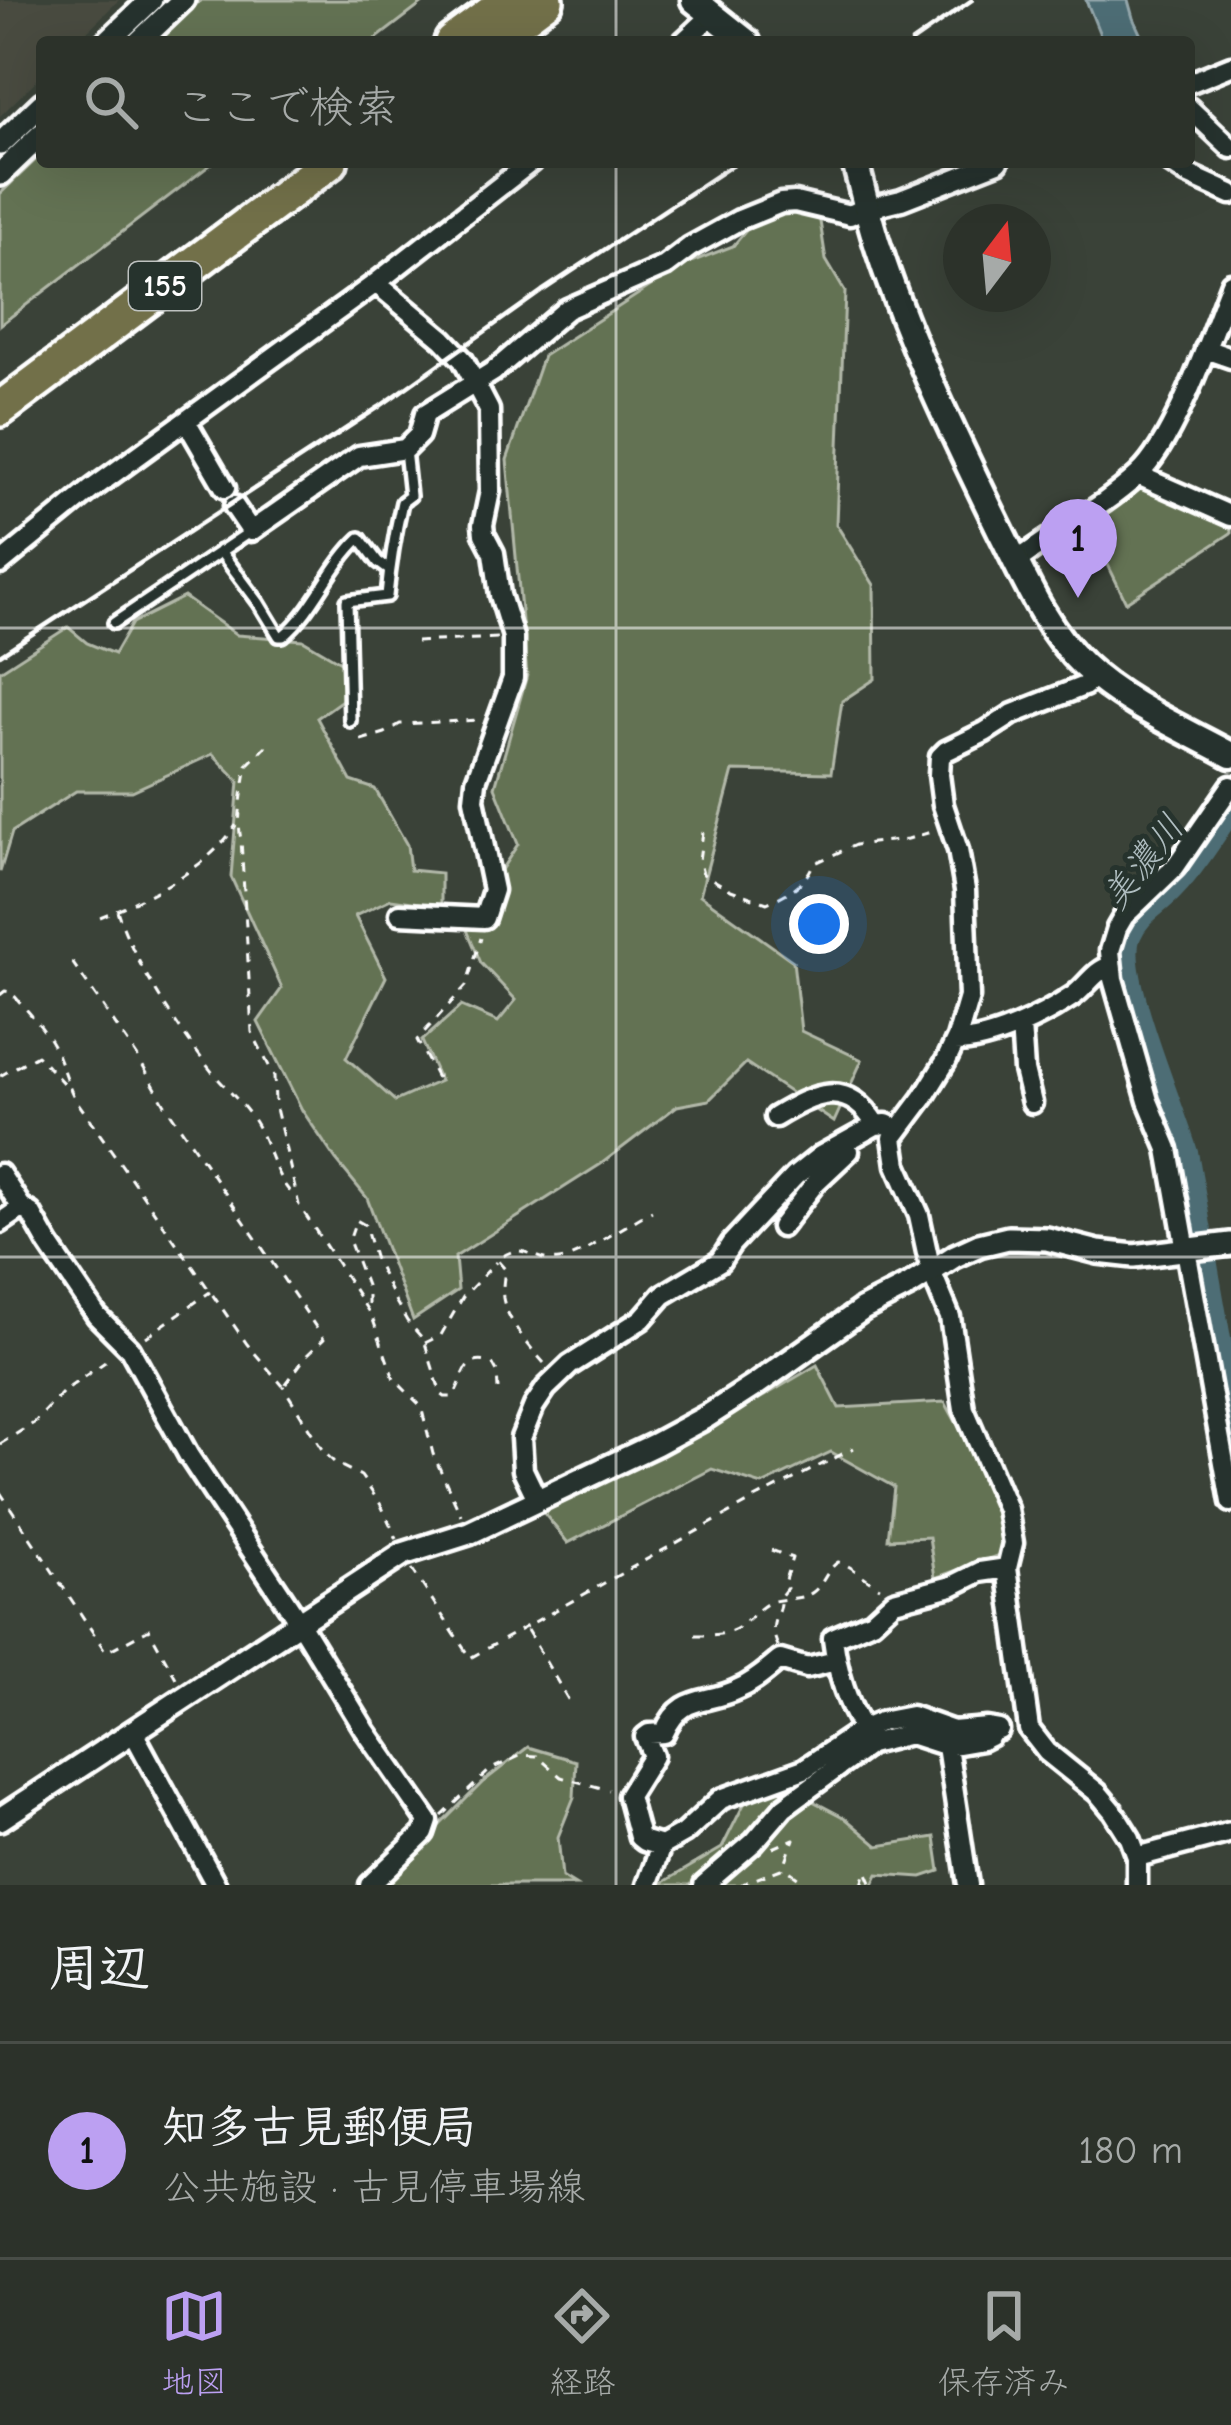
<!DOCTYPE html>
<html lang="ja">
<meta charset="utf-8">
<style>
body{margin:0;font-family:"Comic Neue","Klee One",sans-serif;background:#343a32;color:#f1f3f6}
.compass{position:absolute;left:943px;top:204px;width:108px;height:108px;border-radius:50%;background:#2c322a;box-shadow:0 12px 48px #0002;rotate:16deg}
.you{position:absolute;left:819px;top:924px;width:42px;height:42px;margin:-30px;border:9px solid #fff;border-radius:50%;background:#1a73e8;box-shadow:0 0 0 18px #1a73e833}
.badge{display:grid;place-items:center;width:78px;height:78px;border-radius:50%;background:#bca0f2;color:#111;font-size:39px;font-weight:700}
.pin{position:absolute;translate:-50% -99px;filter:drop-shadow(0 3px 6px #0008)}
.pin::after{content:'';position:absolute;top:63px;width:42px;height:36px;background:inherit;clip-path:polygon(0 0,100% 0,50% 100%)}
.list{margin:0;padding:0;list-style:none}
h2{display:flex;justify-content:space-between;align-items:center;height:156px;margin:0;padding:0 48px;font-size:51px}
h2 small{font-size:39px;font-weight:400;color:#a6aaa8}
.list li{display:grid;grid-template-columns:78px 1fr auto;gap:36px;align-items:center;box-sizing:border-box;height:216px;padding:0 48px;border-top:3px solid #484d47}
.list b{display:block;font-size:45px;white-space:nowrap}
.list p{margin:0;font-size:39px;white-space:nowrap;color:#a6aaa8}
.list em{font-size:39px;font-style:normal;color:#a6aaa8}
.icon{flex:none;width:66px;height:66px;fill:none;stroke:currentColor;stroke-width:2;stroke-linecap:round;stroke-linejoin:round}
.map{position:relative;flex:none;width:1231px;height:1885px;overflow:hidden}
.search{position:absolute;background:#2c322a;box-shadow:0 12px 48px #0002;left:36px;right:36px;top:36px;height:132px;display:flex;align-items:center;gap:30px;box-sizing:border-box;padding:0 42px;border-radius:12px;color:#a6aaa8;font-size:45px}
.sheet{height:372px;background:#2c322a}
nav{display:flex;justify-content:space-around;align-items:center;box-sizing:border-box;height:168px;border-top:3px solid #484d47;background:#2c322a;font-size:33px;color:#a6aaa8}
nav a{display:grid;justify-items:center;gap:6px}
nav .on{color:#bca0f2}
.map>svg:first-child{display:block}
.built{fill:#484c40}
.green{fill:#647253;stroke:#b2b8a9;stroke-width:3}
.water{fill:#4d6d74;stroke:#94a7ac;stroke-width:3}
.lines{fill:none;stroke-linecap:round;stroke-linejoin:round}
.river{stroke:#4d6d74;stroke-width:27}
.service-casing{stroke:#fff;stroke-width:18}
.minor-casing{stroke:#fff;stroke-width:27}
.tertiary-casing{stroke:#fff;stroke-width:30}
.secondary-casing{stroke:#fff;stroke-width:33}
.motorway-casing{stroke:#fff;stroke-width:42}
.path{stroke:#fff;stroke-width:3;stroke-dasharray:9 9;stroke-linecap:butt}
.service{stroke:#26332d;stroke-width:9}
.minor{stroke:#26332d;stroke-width:18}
.tertiary{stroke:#26332d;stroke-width:21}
.secondary{stroke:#26332d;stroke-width:24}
.motorway{stroke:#726f4a;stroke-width:33}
.rail{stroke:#fff;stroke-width:4.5}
.grid{fill:none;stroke:#fff;stroke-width:3;stroke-opacity:0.55}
.labels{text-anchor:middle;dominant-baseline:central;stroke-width:10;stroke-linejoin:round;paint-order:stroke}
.shield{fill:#26332d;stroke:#bec2c0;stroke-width:3}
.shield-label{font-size:30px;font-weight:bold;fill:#fff}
.water-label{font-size:36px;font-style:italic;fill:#afbdc0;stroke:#26332d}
</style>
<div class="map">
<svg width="1231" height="1885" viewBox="0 0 1231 1885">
<rect width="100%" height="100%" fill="#3a4238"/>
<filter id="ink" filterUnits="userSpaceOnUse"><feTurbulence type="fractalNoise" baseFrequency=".00833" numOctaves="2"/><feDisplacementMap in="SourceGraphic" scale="24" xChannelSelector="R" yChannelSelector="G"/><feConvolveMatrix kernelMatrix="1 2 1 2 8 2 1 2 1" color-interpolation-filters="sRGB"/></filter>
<g filter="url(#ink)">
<path class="built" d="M0,0H119L76,42H42V75L0,116Z"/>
<path class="green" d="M201,0H427L372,42H157Z
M42,154V162H214L0,325V194Z
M770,202L819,215L826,260L845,292L836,524L874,585L875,679L842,701L831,773L733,771L700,895L793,961L801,1031L862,1060L834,1122L746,1063L709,1100L677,1106L601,1164L455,1257L458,1290L413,1320L367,1198L336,1160L302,1110L258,1022L282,988L231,877L239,781L213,754L132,791H76L12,832L0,872V671L68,627L87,643L114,654L132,623L184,597L237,635L303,640L344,664L342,700L317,718L351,781L375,789L407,845L410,870L441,873V906L391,899L355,916L386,977L346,1058L395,1101L440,1081L422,1041L461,1006L498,1022L516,1000L481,963L465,925L518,844L495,787L527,675L507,460L543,356L683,265L733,246Z
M1138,475L1231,516V533L1126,602L1084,515Z
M817,1365L839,1408L945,1402L1002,1505L1005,1553L935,1578L929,1537L888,1539L894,1487L831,1452L762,1485L712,1469L568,1543L543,1512L708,1429Z
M528,1747L576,1761L574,1797L558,1837L562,1877L575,1885H380L483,1782Z
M808,1776L811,1800L845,1818L878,1846L935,1837L940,1871L922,1877L878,1874L873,1885H659L722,1848L747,1798Z"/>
<path class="water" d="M1086,0H1128L1133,18L1144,42H1103Z"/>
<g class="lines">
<path class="river" d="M1231,806C1212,834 1194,864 1171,888C1155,905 1138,911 1128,934C1111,973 1173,1110 1185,1155L1223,1370L1231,1459"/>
<g class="service-casing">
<path id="service" d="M220,551L259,603L279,636H283C316,608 329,567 360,538L378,562L389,570
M114,623L251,531
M350,721L347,601L387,596C390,563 395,533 402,502L410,496L405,450"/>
</g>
<g class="minor-casing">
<path id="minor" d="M683,42L712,15
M1189,83L1231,66
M1189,108L1231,148
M1169,162L1187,174L1231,194
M376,283L443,339L463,360L489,410L490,491L483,525L484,534L494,553L500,595L513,637V678L476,781L474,799L493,890L484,918L400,914
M1205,349L1231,358
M186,421L225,488
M1138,475L1231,516
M234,506L251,531L359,456L405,449L419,435L425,414L494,371L567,309L665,266L690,247L739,220L781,203L795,202L850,215L860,210L901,200L998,162
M1016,562C1056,531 1101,509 1138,475C1176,440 1211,333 1231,283
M0,564L92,489L376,283L531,162
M1097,676L1084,686L1013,714L985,732L946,751L940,757L939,775L943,805L958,850L965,890L969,997L957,1038L946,1061L923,1098L893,1138L897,1165L919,1215L931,1271L950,1317L964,1409L1007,1509L1013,1543L1007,1568L1029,1729L1047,1752L1098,1793L1113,1811L1130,1838L1137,1857V1885
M1231,786L1175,867L1124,916L1117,928L1110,951L1113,979L1148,1101L1168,1149L1231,1502
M1021,1025L1024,1070L1032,1103
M955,1042C992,1042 1043,1016 1073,996C1087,986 1094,971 1110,966
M775,1117C814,1094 847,1077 876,1125
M0,1174L22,1208L31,1213L49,1245L97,1316L130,1349L189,1456L299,1622L365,1730L428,1821L424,1833L370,1885
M0,1223L22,1208
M781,1227L816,1182L849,1151
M538,1501L523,1470L521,1438L534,1406L546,1388L570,1365L642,1319L663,1295L720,1261L731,1244L760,1213L795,1176L820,1156L876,1125L886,1124L897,1129
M999,1730L987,1728L953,1731L911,1716L880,1722L863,1729C846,1702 837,1670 833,1638L872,1621L894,1601L952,1586L980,1572L1007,1568
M133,1732L216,1885
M947,1746L968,1885
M661,1846L644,1841L639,1837L628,1796L653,1756L645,1737L649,1734L664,1733C681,1693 706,1705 738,1689C755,1682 766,1671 780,1660L807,1668L836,1661
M1137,1857L1231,1832
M647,1885L661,1846L684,1833L721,1799L804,1769L863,1729
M704,1885L754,1842L784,1807L870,1744L910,1734L947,1746L982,1740L990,1736"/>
</g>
<g class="tertiary-casing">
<path id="tertiary" d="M107,42L151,0
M139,42L183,0
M0,144L42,104
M0,174L42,134
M0,1819L403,1554L469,1533L656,1444L706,1417L757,1384L863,1309L910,1285L955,1256L979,1245L1008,1238L1047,1239L1098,1252L1134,1256L1231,1244"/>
</g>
<g class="secondary-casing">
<path id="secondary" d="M694,0L747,42
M855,162C863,191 869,221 879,250C911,348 957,442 1002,534C1024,578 1047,631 1083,665C1124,704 1182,728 1231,755"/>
</g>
<g class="motorway-casing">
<path id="motorway" d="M452,42L509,0
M490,42L546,0
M0,409L330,162"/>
</g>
<path class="path" d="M416,642L498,638
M361,740L385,733L400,724L482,720
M266,746L247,765C244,785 236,820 241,839L252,1032L274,1076L275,1104L299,1205L372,1317L394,1379L421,1406L433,1454L461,1515
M703,832L699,860L703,874L731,890L767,903C787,894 805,885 813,864L855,845L908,839L934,831
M117,910C132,959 173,1021 205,1063C220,1083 239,1099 253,1119C270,1144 274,1182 298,1199
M100,917C149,896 206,871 236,825
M72,962L137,1056L164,1103L324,1339L307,1355L285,1385
M0,995L5,991L11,992C26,1010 45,1028 55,1049C62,1065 66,1081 74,1097L247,1344L283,1386L323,1451L335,1463L361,1476L381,1505L397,1539
M0,1076L37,1055L64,1084
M437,1078L417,1040L466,986L481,938
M368,1304V1291L349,1240L356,1220L365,1225L374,1257L393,1297L407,1321L424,1340L441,1394L445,1397H453C466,1378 460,1355 492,1363L497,1372L498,1389
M146,1337L210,1292
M425,1343L441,1335L463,1297L496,1262
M544,1363C529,1346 507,1321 503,1298C502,1290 504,1278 505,1269L497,1260C526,1238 530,1263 559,1260C578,1258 630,1222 652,1211
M0,1444L34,1423L64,1391L112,1357
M0,1492L106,1652L149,1629L176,1678
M771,1550L792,1558L784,1583L787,1588L780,1597C782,1617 766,1619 778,1646
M412,1569L470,1658L753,1500L854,1448
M527,1630L572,1706
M695,1635C711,1635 729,1636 742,1625C753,1617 760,1605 774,1601C786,1598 802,1600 813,1592C824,1584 826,1570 838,1562C854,1566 865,1580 880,1587
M442,1816L491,1769L522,1755L537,1756L561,1777L609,1790
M773,1848L794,1839L783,1869
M740,1885L781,1869L788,1870L809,1885
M862,1885L866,1871L872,1885"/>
<use href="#service" class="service"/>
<use href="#minor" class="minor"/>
<use href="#tertiary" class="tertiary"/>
<use href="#secondary" class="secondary"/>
<use href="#motorway" class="motorway"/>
<path class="rail" d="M912,42L972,0
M0,655L379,407L542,291L737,162"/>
</g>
</g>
<path class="grid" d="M616,0V42M616,162V1885M0,628H1231M0,1257H1231"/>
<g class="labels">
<rect class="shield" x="129" y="262" width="72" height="48" rx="9"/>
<g class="shield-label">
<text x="165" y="286">155</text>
</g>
<g class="water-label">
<text transform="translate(1143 862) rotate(-52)">美濃川</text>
</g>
</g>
</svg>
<svg class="compass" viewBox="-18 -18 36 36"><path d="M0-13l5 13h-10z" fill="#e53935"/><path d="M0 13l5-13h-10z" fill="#a6aaa8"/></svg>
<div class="you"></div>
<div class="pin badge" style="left:1078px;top:598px">1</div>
<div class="search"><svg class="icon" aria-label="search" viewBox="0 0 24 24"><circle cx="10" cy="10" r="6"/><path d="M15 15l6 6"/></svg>ここで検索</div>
</div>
<section class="sheet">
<h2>周辺<small></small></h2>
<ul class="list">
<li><span class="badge">1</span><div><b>知多古見郵便局</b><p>公共施設 · 古見停車場線</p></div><em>180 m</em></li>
</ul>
</section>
<nav>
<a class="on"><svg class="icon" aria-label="map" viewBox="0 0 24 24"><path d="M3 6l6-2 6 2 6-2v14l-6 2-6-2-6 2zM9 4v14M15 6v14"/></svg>地図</a>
<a><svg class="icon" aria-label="directions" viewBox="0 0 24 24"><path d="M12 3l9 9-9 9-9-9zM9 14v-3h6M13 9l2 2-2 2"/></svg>経路</a>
<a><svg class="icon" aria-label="saved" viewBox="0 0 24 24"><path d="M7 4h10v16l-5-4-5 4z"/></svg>保存済み</a>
</nav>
